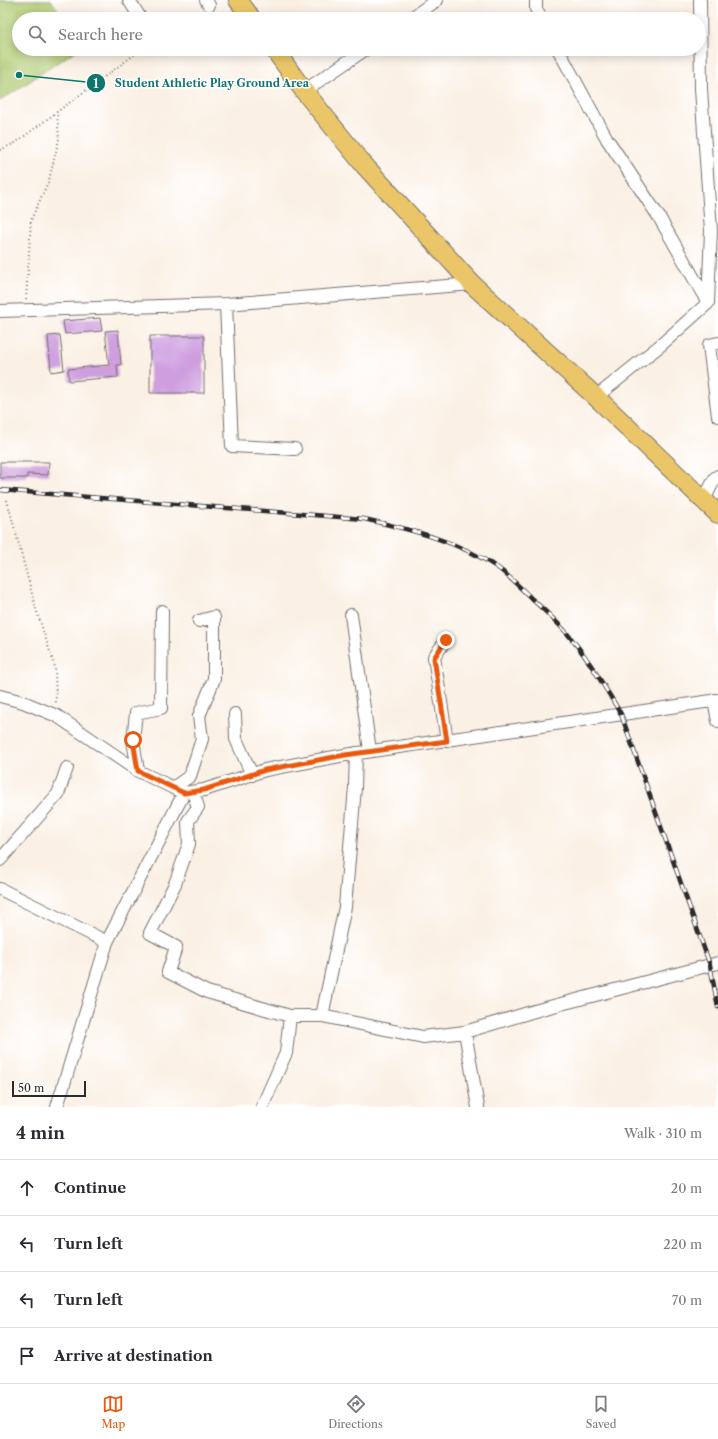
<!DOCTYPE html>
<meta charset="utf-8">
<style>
body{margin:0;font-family:"Libre Caslon Text",serif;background:#f2f2f3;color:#2b2b33}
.scale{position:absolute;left:12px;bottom:10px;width:74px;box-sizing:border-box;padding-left:4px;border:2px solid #2b2b2b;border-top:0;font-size:11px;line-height:14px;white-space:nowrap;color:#2b2b2b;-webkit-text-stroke:3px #fff;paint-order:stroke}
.stop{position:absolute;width:12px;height:12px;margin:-9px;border:3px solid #ea580c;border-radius:50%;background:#fff}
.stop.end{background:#ea580c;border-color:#fff;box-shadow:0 1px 4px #0008}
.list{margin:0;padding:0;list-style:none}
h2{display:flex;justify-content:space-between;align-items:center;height:52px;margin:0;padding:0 16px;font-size:17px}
h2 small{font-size:13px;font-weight:400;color:#7c7c81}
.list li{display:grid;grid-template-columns:26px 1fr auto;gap:12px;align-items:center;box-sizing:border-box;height:56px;padding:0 16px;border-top:1px solid #e1e1e2}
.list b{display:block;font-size:15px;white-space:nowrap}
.list em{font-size:13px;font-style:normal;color:#7c7c81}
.icon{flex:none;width:22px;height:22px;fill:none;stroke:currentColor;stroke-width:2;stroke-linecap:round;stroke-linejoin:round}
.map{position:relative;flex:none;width:718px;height:1107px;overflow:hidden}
.search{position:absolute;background:#fff;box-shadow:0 2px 10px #0003;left:12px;right:12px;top:12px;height:44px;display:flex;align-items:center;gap:10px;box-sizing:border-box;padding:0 14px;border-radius:22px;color:#7c7c81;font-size:15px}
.sheet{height:276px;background:#fff}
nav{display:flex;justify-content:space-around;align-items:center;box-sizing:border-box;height:56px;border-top:1px solid #e1e1e2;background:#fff;font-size:11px;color:#7c7c81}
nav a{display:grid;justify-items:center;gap:2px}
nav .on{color:#ea580c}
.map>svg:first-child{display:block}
.green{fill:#b0cb72;stroke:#6e7b4e}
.building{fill:#ce9edf}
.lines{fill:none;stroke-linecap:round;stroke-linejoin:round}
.minor-casing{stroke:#74706c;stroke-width:14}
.highway-casing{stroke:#74706c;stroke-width:20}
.path{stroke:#74706c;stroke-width:2;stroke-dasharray:1 3;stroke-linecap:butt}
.minor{stroke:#fff;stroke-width:12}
.highway{stroke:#ebc669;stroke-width:18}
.rail-casing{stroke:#2b2b2b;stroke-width:4.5}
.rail{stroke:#fff;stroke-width:3;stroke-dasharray:9;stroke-linecap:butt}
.route{stroke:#ea580c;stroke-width:5}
.leader{fill:none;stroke:#0f766e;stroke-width:1.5}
.callout-dot{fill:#0f766e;stroke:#fff;stroke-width:1.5}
.mark-label{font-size:12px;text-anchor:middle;font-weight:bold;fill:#fff}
.callout-label{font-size:11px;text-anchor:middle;font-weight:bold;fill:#0f766e;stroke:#fff;stroke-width:3;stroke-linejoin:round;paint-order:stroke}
</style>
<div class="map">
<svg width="718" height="1107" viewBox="0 0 718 1107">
<rect width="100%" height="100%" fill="#fff"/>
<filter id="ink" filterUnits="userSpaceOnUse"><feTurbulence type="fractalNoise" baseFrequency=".025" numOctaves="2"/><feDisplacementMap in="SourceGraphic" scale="8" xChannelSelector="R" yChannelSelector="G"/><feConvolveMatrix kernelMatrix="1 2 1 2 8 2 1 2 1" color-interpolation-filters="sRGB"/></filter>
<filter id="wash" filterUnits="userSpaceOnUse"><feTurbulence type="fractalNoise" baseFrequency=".012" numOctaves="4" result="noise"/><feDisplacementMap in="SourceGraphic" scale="16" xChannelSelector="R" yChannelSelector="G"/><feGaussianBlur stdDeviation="0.9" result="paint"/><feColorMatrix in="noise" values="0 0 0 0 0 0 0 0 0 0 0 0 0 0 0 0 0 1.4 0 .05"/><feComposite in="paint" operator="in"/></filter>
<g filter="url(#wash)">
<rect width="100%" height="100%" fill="#fbf0e4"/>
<path class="green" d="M0,0H51L64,19H19V49H78L0,101Z"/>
<g id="blocks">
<path class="building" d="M100,318L102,331L65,334L63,321Z
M118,330L121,365H117L118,377L69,381L68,369L109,365L105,331Z
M60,335L64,370L51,372L48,336Z
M150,336H204V393H150Z
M0,462H49L48,475L27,474V478H0Z"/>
</g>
</g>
<g filter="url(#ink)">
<use href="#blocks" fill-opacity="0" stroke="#74706c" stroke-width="1"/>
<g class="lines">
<g class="minor-casing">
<path id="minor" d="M129,0L141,19
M206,0L209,5
M536,0V9L542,19
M410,19L437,0
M558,49L607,139L659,217L708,303
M304,91L366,49
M226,304L232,446L295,449
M0,311L226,304L472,284
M718,343L709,345L718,416
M596,397L662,344L708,303L711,231L701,89L700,0
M704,500L715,478L718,476
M351,615L370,751
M446,640L434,657L447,741
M0,696L23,702L57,716L138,771L184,793L204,790L265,770L345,755L718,700
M714,700L718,721
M235,714L236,739L252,775
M138,771L133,740L136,713L161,708L162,611
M173,788L190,776L202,739L199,716L214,679V617L199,621
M193,792L198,807L188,821L189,844L175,884L150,933L176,947L168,972L207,992L290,1016H322L423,1037L465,1032L538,1010L718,963
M0,860L58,794L67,768
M0,889L107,942
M322,1016L345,907L355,787L356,753
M465,1032L478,1107
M57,1107L107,942L184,793
M262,1107L286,1053L290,1016"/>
</g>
<g class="highway-casing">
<path id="highway" d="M238,0L252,19
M274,49L304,91L364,165L472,284L596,397L718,514"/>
</g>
<path class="path" d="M188,19L201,11
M0,150L15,143L142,49
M26,299L31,220L49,180L59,139L57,112
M7,500L36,609L55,667L56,705"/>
<use href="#minor" class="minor"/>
<use href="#highway" class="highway"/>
<g class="rail-casing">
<path id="rail" d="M0,490L364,519C409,529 459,541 498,568C510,577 521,588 532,599C543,609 555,620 565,631C587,656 604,686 621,714L710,965L718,1007"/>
</g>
<use href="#rail" class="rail"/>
</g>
</g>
<g class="lines" filter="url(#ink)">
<path class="route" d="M133,740L138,771L184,793L204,790L265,770L345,755L447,741L434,658L446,640"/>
</g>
<path class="leader" d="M19 75L96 83"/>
<g class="callout-dot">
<circle cx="19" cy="75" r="4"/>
<circle cx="96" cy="83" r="10"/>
</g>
<g class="mark-label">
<text x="96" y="88">1</text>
</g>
<g class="callout-label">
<text x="212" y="87">Student Athletic Play Ground Area</text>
</g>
</svg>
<div class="scale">50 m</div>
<div class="stop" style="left:133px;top:740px"></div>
<div class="stop end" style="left:446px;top:640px"></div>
<div class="search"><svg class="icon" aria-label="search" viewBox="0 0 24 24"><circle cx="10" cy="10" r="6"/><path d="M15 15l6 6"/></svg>Search here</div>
</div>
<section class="sheet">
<h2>4 min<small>Walk · 310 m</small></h2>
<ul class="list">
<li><svg class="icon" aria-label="ahead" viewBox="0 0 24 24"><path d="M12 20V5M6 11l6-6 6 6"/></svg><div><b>Continue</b></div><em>20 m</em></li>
<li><svg class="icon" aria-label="left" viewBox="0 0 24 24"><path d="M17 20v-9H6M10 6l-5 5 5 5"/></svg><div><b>Turn left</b></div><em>220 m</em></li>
<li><svg class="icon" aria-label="left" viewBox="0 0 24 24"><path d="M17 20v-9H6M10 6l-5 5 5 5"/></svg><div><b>Turn left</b></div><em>70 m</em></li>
<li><svg class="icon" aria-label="arrive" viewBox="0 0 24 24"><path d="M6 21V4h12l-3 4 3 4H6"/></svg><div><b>Arrive at destination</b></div></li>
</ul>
</section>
<nav>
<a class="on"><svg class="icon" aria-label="map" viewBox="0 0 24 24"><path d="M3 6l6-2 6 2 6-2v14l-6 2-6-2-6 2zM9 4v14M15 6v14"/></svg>Map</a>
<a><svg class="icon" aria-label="directions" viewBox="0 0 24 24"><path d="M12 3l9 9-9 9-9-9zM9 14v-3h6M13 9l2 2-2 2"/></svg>Directions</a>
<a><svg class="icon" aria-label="saved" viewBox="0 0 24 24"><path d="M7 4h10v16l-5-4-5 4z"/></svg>Saved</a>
</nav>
